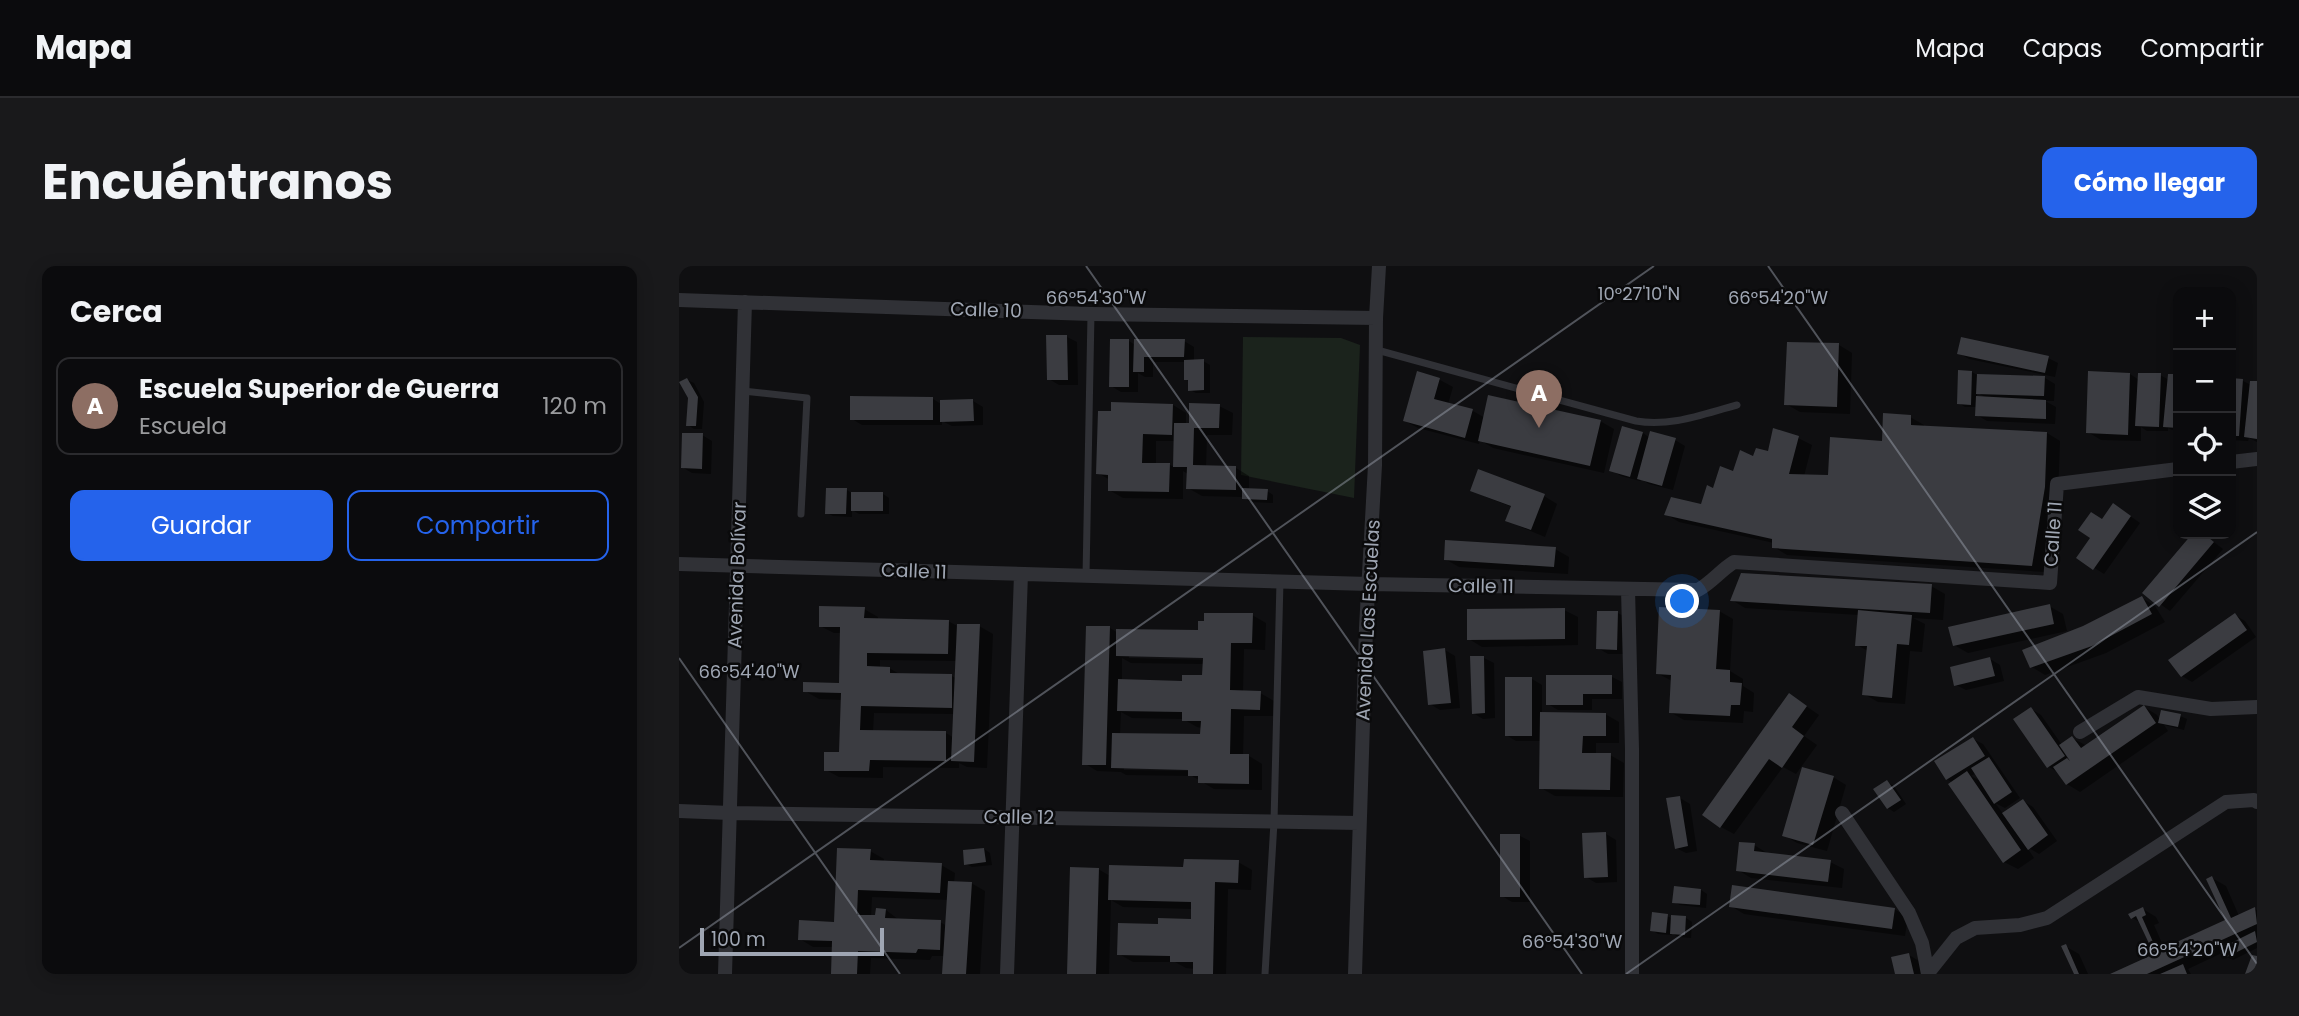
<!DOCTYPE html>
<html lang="es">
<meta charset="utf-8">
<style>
body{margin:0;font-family:Poppins,sans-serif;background:#19191b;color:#f1f3f6}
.controls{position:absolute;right:21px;top:21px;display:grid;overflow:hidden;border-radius:14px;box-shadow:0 4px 18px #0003}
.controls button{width:63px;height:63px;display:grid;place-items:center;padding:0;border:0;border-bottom:2px solid #2b2b2e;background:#0b0b0d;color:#f1f3f6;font:35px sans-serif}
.scale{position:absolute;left:21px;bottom:18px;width:184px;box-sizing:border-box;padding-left:7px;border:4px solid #9fa6b3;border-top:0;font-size:19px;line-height:24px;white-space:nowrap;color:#9fa6b3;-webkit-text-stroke:5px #0a0a0b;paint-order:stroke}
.you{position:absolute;left:1004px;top:336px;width:24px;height:24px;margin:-18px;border:5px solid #fff;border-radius:50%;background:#1a73e8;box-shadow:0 0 0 10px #1a73e833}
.badge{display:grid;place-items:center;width:46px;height:46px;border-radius:50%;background:#2563eb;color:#fff;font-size:23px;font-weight:700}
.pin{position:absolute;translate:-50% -58px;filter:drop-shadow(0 2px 4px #0008)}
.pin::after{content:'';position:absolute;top:37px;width:24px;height:21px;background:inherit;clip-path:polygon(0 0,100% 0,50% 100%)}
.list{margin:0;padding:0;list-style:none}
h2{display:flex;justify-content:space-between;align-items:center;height:91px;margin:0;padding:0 28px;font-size:30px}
h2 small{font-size:23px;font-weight:400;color:#9a9b9d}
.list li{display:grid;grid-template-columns:46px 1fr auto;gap:21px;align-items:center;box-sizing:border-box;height:98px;margin:0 14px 14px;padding:0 14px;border:2px solid #2b2b2e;border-radius:14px}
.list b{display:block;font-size:26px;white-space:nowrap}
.list p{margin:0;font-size:23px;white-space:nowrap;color:#9a9b9d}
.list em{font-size:23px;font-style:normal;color:#9a9b9d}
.actions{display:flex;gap:14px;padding:21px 28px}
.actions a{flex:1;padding:16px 0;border:2px solid #2563eb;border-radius:14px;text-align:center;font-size:24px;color:#2563eb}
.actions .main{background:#2563eb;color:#fff}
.icon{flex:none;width:38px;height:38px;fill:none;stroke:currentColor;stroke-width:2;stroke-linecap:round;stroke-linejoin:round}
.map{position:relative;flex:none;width:1578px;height:708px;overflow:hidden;border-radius:14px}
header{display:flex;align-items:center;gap:42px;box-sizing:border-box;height:98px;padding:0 35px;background:#0b0b0d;border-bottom:2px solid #2b2b2e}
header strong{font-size:33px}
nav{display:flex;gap:38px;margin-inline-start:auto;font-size:24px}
.intro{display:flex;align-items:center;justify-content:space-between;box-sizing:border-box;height:168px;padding:0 42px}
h1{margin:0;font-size:49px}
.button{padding:18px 32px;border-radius:14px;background:#2563eb;color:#fff;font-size:24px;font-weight:700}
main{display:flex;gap:42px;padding:0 42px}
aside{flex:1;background:#0b0b0d;border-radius:14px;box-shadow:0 4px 18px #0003}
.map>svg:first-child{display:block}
.green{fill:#1b231c}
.shadow{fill:#0007;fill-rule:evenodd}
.building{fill:#3b3c41}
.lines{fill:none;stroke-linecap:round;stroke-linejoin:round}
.lane{stroke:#303136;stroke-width:7}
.street{stroke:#303136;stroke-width:14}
.ticks{fill:none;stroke:#9fa6b3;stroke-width:2;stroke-opacity:0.45}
.labels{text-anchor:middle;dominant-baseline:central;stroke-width:5;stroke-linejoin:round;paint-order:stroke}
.street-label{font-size:19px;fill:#9fa6b3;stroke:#0a0a0b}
.ticks-label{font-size:18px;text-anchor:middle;fill:#9fa6b3;stroke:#0a0a0b;stroke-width:5;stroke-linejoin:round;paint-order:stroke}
</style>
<header>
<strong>Mapa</strong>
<nav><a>Mapa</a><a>Capas</a><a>Compartir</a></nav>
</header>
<div class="intro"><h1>Encuéntranos</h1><a class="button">Cómo llegar</a></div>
<main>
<aside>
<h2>Cerca<small></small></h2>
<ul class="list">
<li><span class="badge" style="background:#8d6e63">A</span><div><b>Escuela Superior de Guerra</b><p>Escuela</p></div><em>120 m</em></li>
</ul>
<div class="actions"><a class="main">Guardar</a><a>Compartir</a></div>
</aside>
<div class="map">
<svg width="1578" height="708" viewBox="0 0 1578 708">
<rect width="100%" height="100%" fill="#0f0f11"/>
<path class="green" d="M564,71L662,72L681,79L675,232L562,209Z"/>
<path class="shadow" d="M388,71L398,76L399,119H380L370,113Z
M450,75L456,79L505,75L515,81V95H524L531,99V127H517L511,124V116L507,113L506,96H474V111H466L459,107V126H442L432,120Z
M1160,79L1173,87L1171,148L1121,146L1107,138Z
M1280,87L1369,92L1379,97L1376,111L1290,93Z
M1293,106L1298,109L1366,112L1376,118L1375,135H1366L1377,141L1376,158L1308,155L1298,149V141H1286L1280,137ZM1298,127L1301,128L1309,133L1298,132Z
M739,108L761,114L774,121L769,138L794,145L806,152L921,155L935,163L925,207L814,182L801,174L800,178L739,162L726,155Z
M1451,108L1460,114L1481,109L1490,114L1491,110H1499V166L1489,162V165H1468L1462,161V175L1422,174L1409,166Z
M8,114L15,117L25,136L23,163H15L9,159L11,132Z
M1552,114L1564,115L1572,119V116L1578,117V176L1570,172L1569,175L1552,174Z
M254,133L262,138L294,135L304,141V159L273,160L263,155V159H183L173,153Z
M494,139L507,147V159L540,140L554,147L553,169H528L527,201L557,202L570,210V224L588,225L594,229V237L571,236L564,231L523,230L509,222V208L504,205V233L444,232L430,224L431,214L419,207ZM477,175H496L495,201L491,199H477Z
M1231,151L1245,159V161L1368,167L1381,175L1379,229L1366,306L1108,289L1095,281V277L1000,256L987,248L1023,240L1035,224L1075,192L1119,172L1133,179L1125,210L1150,211L1204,177Z
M964,167L971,172L996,174L1006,180L994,224L970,218L962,213L961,215L942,210L932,204Z
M23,169L33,175L32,208L13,207L3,201Z
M168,224L174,228H204L210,232V248H180L173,244V251L154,250L148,247Z
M793,224L865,230L878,238L866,271L842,261L828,254L833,241L807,231Z
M1444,245L1461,257L1425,308L1400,292L1424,255Z
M1516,268H1524L1544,283L1491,345L1466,327Z
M876,283L890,291L889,308L780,301L766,293Z
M1252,320L1266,328L1264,354L1234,352L1246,358L1243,386L1231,385L1226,438L1199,436L1185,428L1189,385L1178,379L1180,349L1066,342L1053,334Z
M1463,332L1476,340L1486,356L1427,387L1366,409L1353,401L1405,362Z
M1370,340L1384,348L1388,365L1289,387L1275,379Z
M185,343L199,351V354L269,355L280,361L300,360L314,368L308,502L288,501L280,497V502L204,501V512L160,511L147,504L162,488L163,434L140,433L126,425L161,419L163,367H155L141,360ZM201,394L278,395V413L273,410L222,409L210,402H201ZM195,447L276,448L275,472L267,467L194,466Z
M885,344L899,351V379L803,381L790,373Z
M1040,345L1054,353L1051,405L1064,413V420L1075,427L1074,446L1065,445L1064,457L1005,454L991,446L993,415L978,407Z
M939,347L949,353L948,388H929L919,382Z
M573,349L587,357L586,384L565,383L564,426L581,427L595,435L594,450H565L564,490H570L583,498V524L535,523L513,510L447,509L442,506L418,505L405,497L431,362L439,367L520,366ZM450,389L532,390V394L450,392ZM443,392L452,397L525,398V411L505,416L443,415ZM442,446L453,452L504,453L518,461L523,462V470L441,468ZM445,501L518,502V505L445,504Z
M1556,349L1566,355L1577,371L1513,416L1503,410Z
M766,384L776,390L781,442L761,444L751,438Z
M805,392L815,397L816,452L804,453L794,447Z
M1311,393L1321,399L1325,415L1287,424L1277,419Z
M933,411L943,416V433H913V444H879L869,438Z
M853,413L863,419V448H926L940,456V477H917V489H931L945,497L944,531L876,530L862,522L863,475H837L827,469Z
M1111,429L1140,449L1125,470L1138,479L1117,508L1104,501L1055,568L1042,561Z
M1465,441L1478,449L1481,454L1501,450L1508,453L1505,464L1485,459L1489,465L1401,526L1388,518L1380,507L1370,501L1352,443L1362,449L1383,479L1393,472L1408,480Z
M1294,473L1304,478L1341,532L1326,542L1316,537L1325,549L1344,535L1354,541L1378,575L1360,588L1347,580L1355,592L1339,603L1325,596L1274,517L1268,513ZM1297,507L1303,516L1292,510Z
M1154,511L1167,519L1148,585L1118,577L1105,569Z
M1208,516L1215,520L1227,538L1215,546L1209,542Z
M1001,532L1011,538L1018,585L1007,587L997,582Z
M927,568L937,574L938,616L917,617L907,611Z
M841,570L851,575V636H833L823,630Z
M1075,579L1088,587L1151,596L1165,603L1163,622L1072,612L1059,604Z
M305,583L311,587L313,599L293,601L287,598Z
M191,585L205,593L204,597L262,599L276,607L275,617H292L306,625L301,708H265L266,690H253L251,694L192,692L191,708H154L155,681H134L121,673L156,657ZM193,631L270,634L268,660L261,656L220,654L207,644L198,651H192Z
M559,596L573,604L572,624L549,623L547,708H516V703L507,702L496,696H454L440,688L481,659L514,655V643L444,641L432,634L430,708H390L419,603L431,610Z
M1533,612L1547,620L1560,650L1576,643L1578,644V682L1554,694L1548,691L1545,686L1509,703L1512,708H1436L1477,689L1461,656L1453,652L1464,643L1477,651L1480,657L1475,659L1486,684L1548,655Z
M1022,624L1028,628L1027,642L1001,639L995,636Z
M1052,640L1215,643L1229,651L1226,670L1065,648Z
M988,650L994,653L1007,652L1013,656L1012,672L999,671L993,667V669L979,668L973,664Z
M1386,680L1400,688L1409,708H1397Z
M1230,689L1240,695L1243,708H1218Z"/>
<path class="building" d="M367,69H388L389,114H368Z
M1282,71L1370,90L1366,107L1278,88Z
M431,73H450V121H430Z
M455,73H506L505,91H465V106H454Z
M1108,76L1160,77L1158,141L1105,139Z
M525,93V124L509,125V114H505V94Z
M1279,104L1293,105L1292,139L1278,138Z
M738,105L761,112L755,133L794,143L786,172L724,155Z
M1409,105L1451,107L1449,169L1407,167Z
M1459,107H1482L1480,161L1456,160Z
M1298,108L1366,110L1365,130L1297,128Z
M1489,108H1499V162L1484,161Z
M8,112L19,131L17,160H7L9,132L0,116Z
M1552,112L1564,113L1560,170H1552Z
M1571,115H1578V173L1565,171Z
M809,129L922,154L911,200L799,175Z
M171,130L254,131V154H171Z
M1297,130L1367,134V153L1296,150Z
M294,133L295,155L261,156V134Z
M432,136L494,138L493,169L464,168L463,197H491L490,226L429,225V209L417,208L419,145H432Z
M510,137L541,138L540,162H515L514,199L557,200V224L507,223L508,201H494L495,157H510Z
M1204,147L1232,149V159L1368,166L1366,221L1353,300L1093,282V273L985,249L992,231L1022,238L1028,219L1034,222L1041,200L1054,205L1061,184L1074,190L1077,182L1089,185L1094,162L1120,170L1110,208L1149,209L1151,171L1203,175Z
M943,160L964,166L951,211L930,205Z
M971,165L997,172L983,220L958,213Z
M3,167H24L23,203L2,202Z
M799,203L866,228L852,264L826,255L832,240L791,225Z
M147,222H168L167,248H146Z
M563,222L589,223L588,234L563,233Z
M172,226H204V245H172Z
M1434,237L1452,250L1414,304L1397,292L1411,272L1399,264L1412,246L1423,253Z
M1513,268H1525L1535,276L1480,341L1463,327Z
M766,274L877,281L875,301L765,294Z
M1062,307L1253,318L1251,347L1051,335Z
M1463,330L1473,348L1413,380L1351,402L1343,384L1404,360Z
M1371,338L1375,358L1274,380L1269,361Z
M140,340L186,341L185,352L270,354L269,388L188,387V400L211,401V407L273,408V442L182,440L181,464L267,465V495L191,494L190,505H145V486H160L162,427L124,426V416L160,417L161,361H140Z
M980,341L1041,344L1037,403L1051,404V416L1063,417L1061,439H1052L1051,450L990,447L992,409L977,408Z
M886,342V373L788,374V343Z
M1179,344L1233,349L1230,379L1218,378L1213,432L1183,429L1188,380H1176Z
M918,345H939L938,384L917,383Z
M525,347H574L573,377H552L551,424L582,425L581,444L552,443L551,488H570V518L519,517V510H509V504L432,502L433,467L521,468L522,455H503V446L438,445L439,413L503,415V409H523L524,392L437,390V363L519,364V355H525Z
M1556,347L1568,364L1502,411L1489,394Z
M278,358H301L295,496L272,495Z
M407,360H431L427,499H403Z
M766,382L772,437L749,439L744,385Z
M791,390H805L806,447L793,448Z
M1311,391L1316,410L1275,420L1271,401Z
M867,409H933V428H904V439H867Z
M826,411H853V470H826Z
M1110,427L1128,440L1113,461L1125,470L1103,502L1090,493L1041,562L1023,549Z
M1465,439L1477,457L1387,519L1374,501L1388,492L1391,495L1380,479L1393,470L1402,482Z
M1352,441L1386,490L1368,502L1334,453Z
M1482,444L1502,448L1499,461L1479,457Z
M861,446L927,447V470H904L903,487H932L931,524L860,523Z
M1294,471L1306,490L1267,514L1255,495Z
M1310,491L1333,526L1315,538L1292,502Z
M1123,501L1155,510L1134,579L1103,570Z
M1288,505L1342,584L1324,597L1269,518Z
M1208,514L1222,534L1208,543L1194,523Z
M1001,530L1009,580L996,583L987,532Z
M1344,533L1369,569L1349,584L1323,547Z
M927,566L929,611L905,612L903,567Z
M821,568H841V631H821Z
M1060,576L1076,577L1075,585L1152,594L1149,616L1057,605Z
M158,582L192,583L191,594L263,597L261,627L179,624L178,649H196L197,642L207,643L206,652L262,654L261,684L239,683L237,687L179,685L178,708H152L153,675L119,674L120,654L155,656Z
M305,582L307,596L285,599L284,584Z
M505,593L560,594L559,617L536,616L534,708H514V696H491V690L438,689L439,657L479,658V652L512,653V636L429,634L430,599L504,601Z
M391,601L420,602L417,708H388Z
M1533,610L1552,652L1576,641L1578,658L1468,708H1431L1475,688L1457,650L1452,653L1449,648L1464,641L1467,649L1463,651L1478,685L1546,654L1527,613Z
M269,615L293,616L287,708H263Z
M1053,619L1216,642L1213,663L1050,641Z
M995,620L1022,623L1021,639L993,637Z
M973,646L989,648L987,667L971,665Z
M992,649L1007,650L1006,669L991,668Z
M1576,665L1578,676L1546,692L1542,682Z
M1387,678L1400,708H1395L1382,680Z
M1230,687L1235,708H1216L1212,691Z
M1573,689L1578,690V708H1566Z
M1504,698L1508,708H1481Z"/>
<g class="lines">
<path class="lane" d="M698,84L957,155C992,161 1024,148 1058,139
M64,125L128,132L122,248
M407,310L412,48
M586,708L595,556L601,315"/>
<path class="street" d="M0,34L412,48L697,52
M1552,196L1578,193
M0,298L690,318L1019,324C1033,316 1042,304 1055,296L1371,317L1378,218L1499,203
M949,323L953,483V708
M1401,466L1459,431L1532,443L1578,441
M0,545L51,547L680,557
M1163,547L1230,647L1243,677L1249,708
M1249,707L1277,672L1296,662L1341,659L1368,652L1547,536L1575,534L1578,536
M46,708L66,36
M328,708L342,308
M676,708L687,362L696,199L697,52L700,0"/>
</g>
<path class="ticks" d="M407,0L903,708M1089,0L1578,698M0,392L221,708M0,682L975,0M947,708L1578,266"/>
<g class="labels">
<g class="street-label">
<text transform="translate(307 44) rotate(2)">Calle 10</text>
<text transform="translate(1374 268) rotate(-86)">Calle 11</text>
<text transform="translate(235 305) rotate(2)">Calle 11</text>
<text transform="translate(58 309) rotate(-88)">Avenida Bolívar</text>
<text transform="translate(802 320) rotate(1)">Calle 11</text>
<text transform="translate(689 354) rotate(-87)">Avenida Las Escuelas</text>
<text transform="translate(340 551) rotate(1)">Calle 12</text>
</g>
</g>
<g class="ticks-label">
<text x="960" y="34">10°27'10"N</text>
<text x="417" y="38">66°54'30"W</text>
<text x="1099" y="38">66°54'20"W</text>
<text x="70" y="412">66°54'40"W</text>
<text x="893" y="682">66°54'30"W</text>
<text x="1508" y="690">66°54'20"W</text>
</g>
</svg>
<div class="controls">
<button>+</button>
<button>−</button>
<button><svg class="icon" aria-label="locate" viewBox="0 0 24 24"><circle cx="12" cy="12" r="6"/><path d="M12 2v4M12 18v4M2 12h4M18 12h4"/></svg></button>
<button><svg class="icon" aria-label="layers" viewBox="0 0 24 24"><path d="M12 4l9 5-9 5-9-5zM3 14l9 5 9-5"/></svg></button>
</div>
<div class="scale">100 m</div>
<div class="you"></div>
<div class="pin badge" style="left:860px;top:162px;background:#8d6e63">A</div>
</div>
</main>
